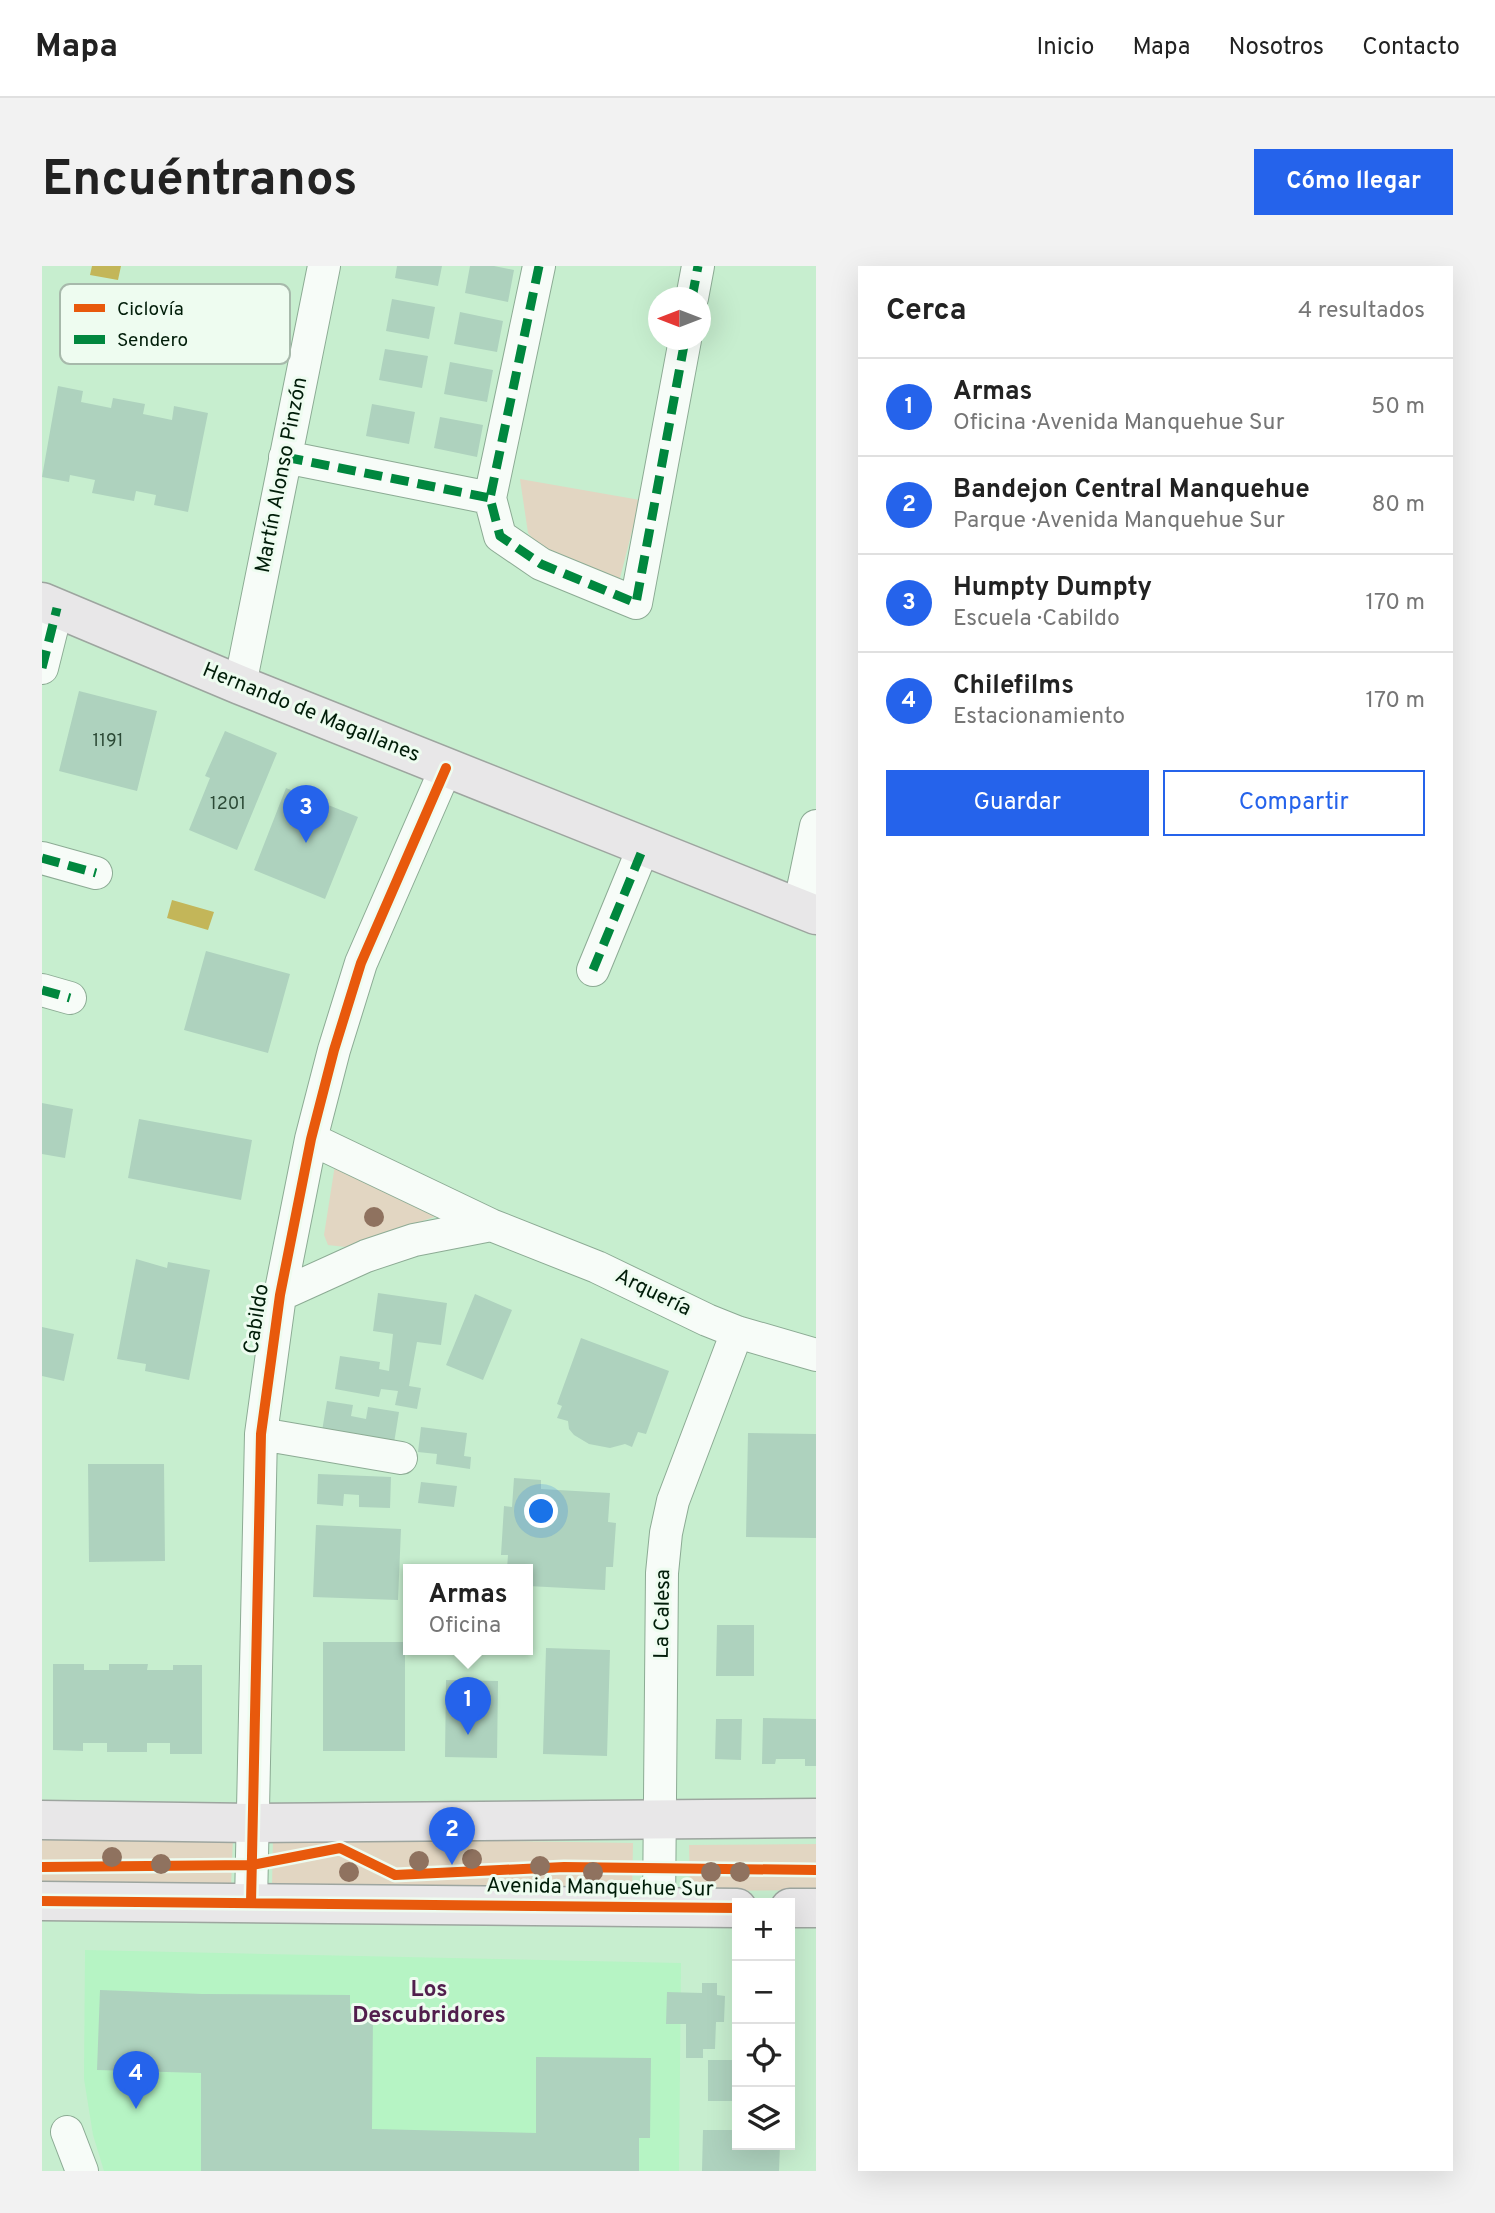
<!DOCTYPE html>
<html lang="es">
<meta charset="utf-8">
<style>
body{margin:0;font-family:Overpass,sans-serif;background:#f2f2f2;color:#222}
.controls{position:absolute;right:21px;bottom:21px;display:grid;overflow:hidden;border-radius:0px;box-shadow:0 7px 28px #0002}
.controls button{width:63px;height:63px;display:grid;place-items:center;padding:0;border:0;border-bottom:2px solid #e0e0e0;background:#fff;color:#222;font:35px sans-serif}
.compass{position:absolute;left:606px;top:21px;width:63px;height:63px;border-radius:50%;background:#fff;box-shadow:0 7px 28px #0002;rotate:270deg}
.you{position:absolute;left:500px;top:1246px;width:24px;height:24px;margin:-18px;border:5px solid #fff;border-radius:50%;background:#1a73e8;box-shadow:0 0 0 10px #1a73e833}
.badge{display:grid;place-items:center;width:46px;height:46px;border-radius:50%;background:#2563eb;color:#fff;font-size:23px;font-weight:700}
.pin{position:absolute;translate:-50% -58px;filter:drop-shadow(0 2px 4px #0008)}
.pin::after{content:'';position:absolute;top:37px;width:24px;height:21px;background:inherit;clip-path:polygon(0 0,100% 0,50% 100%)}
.popup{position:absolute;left:361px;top:1298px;width:130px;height:91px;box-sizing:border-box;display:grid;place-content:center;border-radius:0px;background:#fff;filter:drop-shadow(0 2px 5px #0005);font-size:23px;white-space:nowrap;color:#767676}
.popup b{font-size:26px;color:#222}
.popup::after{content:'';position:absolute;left:50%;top:100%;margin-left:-14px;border:14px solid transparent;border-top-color:#fff}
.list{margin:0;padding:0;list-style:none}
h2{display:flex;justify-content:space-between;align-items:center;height:91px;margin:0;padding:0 28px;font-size:30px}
h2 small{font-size:23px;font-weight:400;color:#767676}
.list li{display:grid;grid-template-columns:46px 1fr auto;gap:21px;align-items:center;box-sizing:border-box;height:98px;padding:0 28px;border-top:2px solid #e0e0e0}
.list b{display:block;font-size:26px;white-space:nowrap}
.list p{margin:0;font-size:23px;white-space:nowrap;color:#767676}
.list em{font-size:23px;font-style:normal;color:#767676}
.actions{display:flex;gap:14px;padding:21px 28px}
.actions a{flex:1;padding:16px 0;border:2px solid #2563eb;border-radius:0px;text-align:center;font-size:24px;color:#2563eb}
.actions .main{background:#2563eb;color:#fff}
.icon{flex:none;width:38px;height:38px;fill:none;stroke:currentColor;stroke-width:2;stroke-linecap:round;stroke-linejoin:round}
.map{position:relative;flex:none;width:774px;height:1905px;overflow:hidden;border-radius:0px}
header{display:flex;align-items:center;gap:42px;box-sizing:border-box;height:98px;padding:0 35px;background:#fff;border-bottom:2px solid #e0e0e0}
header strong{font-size:33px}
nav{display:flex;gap:38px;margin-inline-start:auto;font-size:24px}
.intro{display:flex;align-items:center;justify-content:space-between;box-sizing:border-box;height:168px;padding:0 42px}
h1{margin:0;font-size:49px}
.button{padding:18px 32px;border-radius:0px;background:#2563eb;color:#fff;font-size:24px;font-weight:700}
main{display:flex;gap:42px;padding:0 42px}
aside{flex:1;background:#fff;border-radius:0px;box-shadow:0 7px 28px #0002}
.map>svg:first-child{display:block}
.built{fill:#b6f4c4}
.green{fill:#e2d6c2}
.water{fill:#c3b659}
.building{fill:#aed2be}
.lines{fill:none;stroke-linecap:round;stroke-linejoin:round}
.minor-casing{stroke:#8cab94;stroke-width:34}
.major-casing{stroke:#9da59f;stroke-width:41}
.minor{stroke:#f7fcf8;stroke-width:32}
.major{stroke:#e8e7e8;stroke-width:38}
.quiet{stroke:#00873e;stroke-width:9;stroke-dasharray:18 9;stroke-linecap:butt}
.cycleway-casing{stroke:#eefcf0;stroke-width:15}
.cycleway{stroke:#e8590c;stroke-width:10}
.tree{fill:#8f725f}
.labels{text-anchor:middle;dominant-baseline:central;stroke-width:6;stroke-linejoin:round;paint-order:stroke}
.number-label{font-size:18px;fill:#2c4a36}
.street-label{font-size:21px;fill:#011d09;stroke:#eefcf0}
.neighbourhood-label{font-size:23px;font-weight:bold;fill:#511e4d;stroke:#eefcf0}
.key{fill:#eefcf0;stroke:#a7b9ab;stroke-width:2}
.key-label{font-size:19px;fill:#011d09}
</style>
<header>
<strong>Mapa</strong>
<nav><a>Inicio</a><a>Mapa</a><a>Nosotros</a><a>Contacto</a></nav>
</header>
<div class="intro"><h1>Encuéntranos</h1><a class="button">Cómo llegar</a></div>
<main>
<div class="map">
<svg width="774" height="1905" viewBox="0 0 774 1905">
<rect width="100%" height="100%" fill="#c7eecf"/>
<path class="built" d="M43,1684L639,1697L637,1905H62L51,1869L42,1813Z"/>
<path class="green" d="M478,213L598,234L577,316L507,291L486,267Z
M293,899L395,950L304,981L286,979L282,969Z
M0,1569L191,1571L189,1621L0,1618Z
M231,1571L591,1577L590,1627L230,1621Z
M774,1578V1624L648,1625L647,1579Z"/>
<path class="water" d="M50,0H79L76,14L48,9Z
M130,634L172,646L166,664L125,652Z"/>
<path class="building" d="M355,0H400L396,20L353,12Z
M428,0H452L472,4L466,36L423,27Z
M350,33L393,41L387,73L344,65Z
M418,46L461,55L455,86L412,78Z
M343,83L386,90L380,122L337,114Z
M408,96L451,104L445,136L402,128Z
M16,120L41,125L39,136L69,142L71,132L103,138L101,148L130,154L132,140L166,147L146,246L112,239L114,229L94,225L92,235L50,227L53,214L28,209L27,216L0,211Z
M330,138L373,146L367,178L324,170Z
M398,151L441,159L435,191L392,182Z
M37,425L115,445L95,525L17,505Z
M183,465L235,487L195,584L147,564L168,512L163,510Z
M244,522L316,551L283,633L212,604Z
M164,685L248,708L226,787L142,764Z
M0,837L31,843L23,892L0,888Z
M97,853L210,874L199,934L86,912Z
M94,993L125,1002L126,996L168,1004L147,1114L103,1105L104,1098L75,1093Z
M336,1027L405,1037L399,1079L375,1076L367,1120L379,1122L375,1143L353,1139L356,1125L339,1123L337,1131L293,1123L298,1090L338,1096L337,1103L347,1105L351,1068L331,1065Z
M433,1028L470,1044L441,1114L404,1099Z
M0,1061L32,1068L22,1115L0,1110Z
M539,1072L627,1105L604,1168L596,1166L590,1181L583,1178L568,1182L547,1178L532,1169L527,1163L526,1155L515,1152L520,1140L515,1138Z
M285,1135L311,1139L309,1150L324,1153L326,1141L357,1146L352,1177L280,1165Z
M379,1161L425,1167L422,1190L429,1191L428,1203L394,1198L395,1188L376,1186Z
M706,1167L774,1168V1272L704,1271Z
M46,1198H122L123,1295L47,1296Z
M276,1208L349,1211L348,1242L317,1241V1229L302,1228L301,1240L275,1238Z
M472,1212L499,1214V1223L568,1227L566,1256L574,1257L571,1301H564L563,1324L486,1320V1303H465L466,1289H459L462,1240L470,1241Z
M379,1216L415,1220L412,1241L376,1237Z
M274,1259L359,1263L356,1334L271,1331Z
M675,1359H712V1410H674Z
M281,1376H363V1485H281Z
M504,1382L568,1384L565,1490L501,1488Z
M11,1398H42V1404H67V1398H106L105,1404H131V1399H160V1488H128V1477H105V1486H65V1477H41V1485L11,1484Z
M404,1414L456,1415L455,1492L403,1491Z
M721,1452L774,1453V1500H763V1493H734L733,1498H720Z
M674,1453H700L699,1494L673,1493Z
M660,1717H675V1729L683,1730L682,1756H674L673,1783H661V1792H644V1758H624L625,1726L660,1727Z
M58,1724L160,1728L308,1729V1747L331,1748L330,1863L494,1867V1791L609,1792L608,1872H597V1905H159V1807L55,1804Z
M666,1794H695V1835H666Z
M661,1864H695V1879H738L737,1905H660Z"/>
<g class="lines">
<g class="minor-casing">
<path id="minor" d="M497,0L448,232L458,270L499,298L594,337L643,74
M650,32L656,0
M243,191L448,232
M0,402L15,342
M198,419L282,0
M0,592L54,607
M757,642L774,560
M551,704L602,580
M0,724L28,732
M269,873L449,959L555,1001L665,1054L695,1066L774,1089
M238,1029L324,990L372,974L449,959
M219,1168L359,1192
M209,1637L219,1168L238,1029L269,873L292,784L319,697L404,502
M617,1643L620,1307L624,1267L631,1235L695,1066
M25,1866L40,1905"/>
</g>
<g class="major-casing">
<path id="major" d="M0,336L198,419L774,649
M0,1554L211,1557L774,1552
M0,1635L695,1642
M748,1642H774"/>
</g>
<use href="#minor" class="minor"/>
<use href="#major" class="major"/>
<path class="quiet" d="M497,0L448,232L458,270L499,298L594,337L643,74
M650,32L656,0
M243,191L448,232
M0,402L15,342
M0,592L54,607
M551,704L602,580
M0,724L28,732"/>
<g class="cycleway-casing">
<path id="cycleway" d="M0,1601L210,1599L298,1582L353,1609L522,1601L774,1604
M0,1635L695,1642
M209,1637L219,1168L238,1029L269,873L292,784L319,697L404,502"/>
</g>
<use href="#cycleway" class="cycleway"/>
</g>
<g class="tree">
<circle cx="332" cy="951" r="10"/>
<circle cx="70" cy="1591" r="10"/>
<circle cx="430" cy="1593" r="10"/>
<circle cx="377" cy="1595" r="10"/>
<circle cx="119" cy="1598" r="10"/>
<circle cx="498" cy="1600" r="10"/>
<circle cx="307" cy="1606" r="10"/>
<circle cx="551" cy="1606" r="10"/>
<circle cx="669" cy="1606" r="10"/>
<circle cx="698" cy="1606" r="10"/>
</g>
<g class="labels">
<g class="number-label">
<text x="66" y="475">1191</text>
<text x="186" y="538">1201</text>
</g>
<g class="street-label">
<text transform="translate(240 209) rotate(-79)">Martín Alonso Pinzón</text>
<text transform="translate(269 447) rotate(22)">Hernando de Magallanes</text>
<text transform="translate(611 1027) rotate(26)">Arquería</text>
<text transform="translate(215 1053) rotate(-81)">Cabildo</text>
<text transform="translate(621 1348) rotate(-89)">La Calesa</text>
<text transform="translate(558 1622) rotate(1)">Avenida Manquehue Sur</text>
</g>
<g class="neighbourhood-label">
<text x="387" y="1724">Los<tspan x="387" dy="26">Descubridores</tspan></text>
</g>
</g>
<rect x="18" y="18" width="230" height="80" rx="10" class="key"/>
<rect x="32" y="38" width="31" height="8" fill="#e8590c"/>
<rect x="32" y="69" width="31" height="9" fill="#00873e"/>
<g class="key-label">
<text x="75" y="49">Ciclovía</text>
<text x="75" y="80">Sendero</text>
</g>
</svg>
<div class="controls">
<button>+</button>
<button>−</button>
<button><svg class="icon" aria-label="locate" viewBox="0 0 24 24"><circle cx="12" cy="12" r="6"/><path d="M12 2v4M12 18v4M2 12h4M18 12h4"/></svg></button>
<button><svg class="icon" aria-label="layers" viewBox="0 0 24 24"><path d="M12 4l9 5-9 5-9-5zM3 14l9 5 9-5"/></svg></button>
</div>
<svg class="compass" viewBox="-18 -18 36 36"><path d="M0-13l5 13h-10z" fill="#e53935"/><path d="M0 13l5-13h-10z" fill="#767676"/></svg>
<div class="you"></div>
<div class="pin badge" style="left:426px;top:1469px">1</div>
<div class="popup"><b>Armas</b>Oficina</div>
<div class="pin badge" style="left:410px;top:1599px">2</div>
<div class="pin badge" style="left:264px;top:577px">3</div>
<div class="pin badge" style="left:94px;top:1843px">4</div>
</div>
<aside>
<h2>Cerca<small>4 resultados</small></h2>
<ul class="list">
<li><span class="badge">1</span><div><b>Armas</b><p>Oficina · Avenida Manquehue Sur</p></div><em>50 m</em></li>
<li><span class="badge">2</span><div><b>Bandejon Central Manquehue</b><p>Parque · Avenida Manquehue Sur</p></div><em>80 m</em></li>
<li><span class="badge">3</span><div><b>Humpty Dumpty</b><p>Escuela · Cabildo</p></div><em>170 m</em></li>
<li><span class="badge">4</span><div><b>Chilefilms</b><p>Estacionamiento</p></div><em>170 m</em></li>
</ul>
<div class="actions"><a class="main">Guardar</a><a>Compartir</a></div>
</aside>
</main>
